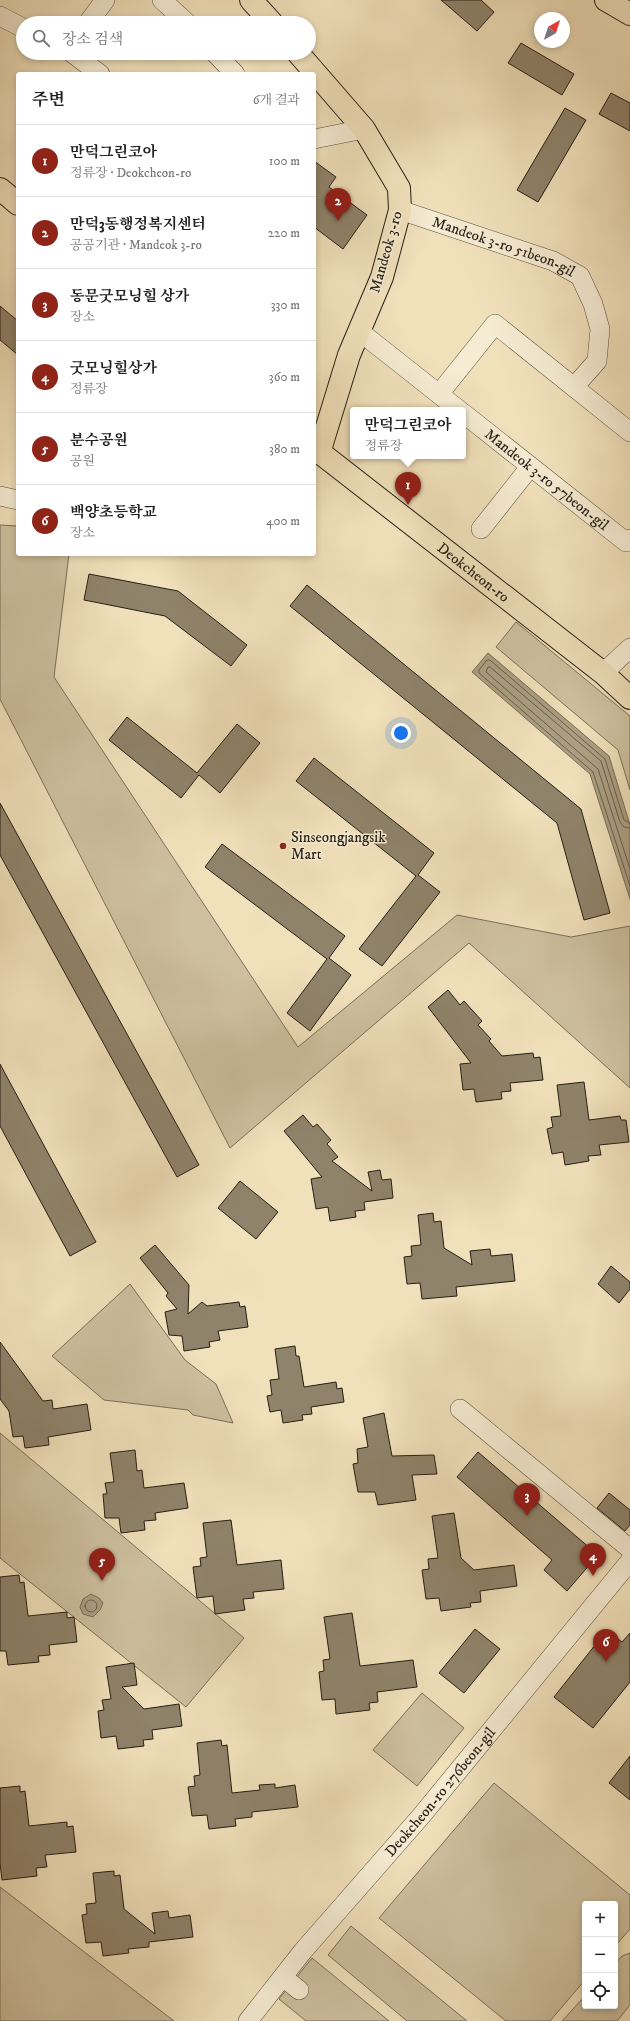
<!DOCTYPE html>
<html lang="ko">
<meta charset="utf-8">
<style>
body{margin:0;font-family:"IM FELL DW Pica","Noto Serif KR",serif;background:#f6f6f6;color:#202124}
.controls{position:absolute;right:12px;bottom:12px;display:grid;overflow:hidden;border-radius:4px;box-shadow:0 2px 6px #0003}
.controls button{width:36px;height:36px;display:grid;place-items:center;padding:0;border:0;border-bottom:1px solid #e0e0e0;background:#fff;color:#202124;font:20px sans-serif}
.compass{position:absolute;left:534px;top:12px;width:36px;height:36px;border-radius:50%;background:#fff;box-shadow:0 2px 6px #0003;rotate:39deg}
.you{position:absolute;left:401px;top:733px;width:14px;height:14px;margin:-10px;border:3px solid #fff;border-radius:50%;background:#1a73e8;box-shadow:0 0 0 6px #1a73e833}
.badge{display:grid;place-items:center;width:26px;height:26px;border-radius:50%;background:#8f2418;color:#fff;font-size:13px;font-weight:700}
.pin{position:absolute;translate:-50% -33px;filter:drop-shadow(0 1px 2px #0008)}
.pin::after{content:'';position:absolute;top:21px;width:14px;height:12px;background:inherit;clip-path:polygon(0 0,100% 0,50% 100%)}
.popup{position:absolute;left:350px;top:407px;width:116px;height:52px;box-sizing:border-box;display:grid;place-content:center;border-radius:4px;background:#fff;filter:drop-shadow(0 1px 3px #0005);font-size:13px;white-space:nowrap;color:#757577}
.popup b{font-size:15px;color:#202124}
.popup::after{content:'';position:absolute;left:50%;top:100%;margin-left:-8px;border:8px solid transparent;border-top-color:#fff}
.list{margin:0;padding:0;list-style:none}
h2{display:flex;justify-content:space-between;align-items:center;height:52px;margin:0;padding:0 16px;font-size:17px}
h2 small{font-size:13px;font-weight:400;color:#757577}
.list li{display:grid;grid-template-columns:26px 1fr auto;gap:12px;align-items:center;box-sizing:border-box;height:72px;padding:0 16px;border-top:1px solid #e0e0e0}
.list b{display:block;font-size:15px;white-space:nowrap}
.list p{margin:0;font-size:13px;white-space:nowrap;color:#757577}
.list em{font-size:13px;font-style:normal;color:#757577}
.icon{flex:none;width:22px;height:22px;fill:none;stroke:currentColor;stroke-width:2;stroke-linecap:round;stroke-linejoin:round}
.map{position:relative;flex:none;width:630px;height:2021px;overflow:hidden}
.search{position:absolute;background:#fff;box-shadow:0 2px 6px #0003;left:16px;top:16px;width:300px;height:44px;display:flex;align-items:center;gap:10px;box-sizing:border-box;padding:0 14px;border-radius:22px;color:#757577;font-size:15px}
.panel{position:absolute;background:#fff;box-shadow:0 2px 6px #0003;left:16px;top:72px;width:300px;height:484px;border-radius:4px}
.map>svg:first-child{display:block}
.green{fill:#cec09f;stroke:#7a6f5a}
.water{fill:#ac9f83;stroke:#766b57}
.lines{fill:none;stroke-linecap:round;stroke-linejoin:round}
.shore{stroke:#685e4c;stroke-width:1}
.building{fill:#8f836b;stroke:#251e15}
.minor-casing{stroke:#584f3e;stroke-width:20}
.major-casing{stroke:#251e15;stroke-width:24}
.minor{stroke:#f6ecd3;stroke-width:19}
.major{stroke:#f1e1bb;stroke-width:22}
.poi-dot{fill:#8f2418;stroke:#f6ecd3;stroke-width:1.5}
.labels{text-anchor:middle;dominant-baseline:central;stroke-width:3;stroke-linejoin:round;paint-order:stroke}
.street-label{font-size:15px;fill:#251e15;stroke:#f6ecd3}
.poi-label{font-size:15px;fill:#251e15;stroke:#f6ecd3;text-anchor:start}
</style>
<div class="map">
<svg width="630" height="2021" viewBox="0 0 630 2021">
<rect width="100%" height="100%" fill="#f1e1bb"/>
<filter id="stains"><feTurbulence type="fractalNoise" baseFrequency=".005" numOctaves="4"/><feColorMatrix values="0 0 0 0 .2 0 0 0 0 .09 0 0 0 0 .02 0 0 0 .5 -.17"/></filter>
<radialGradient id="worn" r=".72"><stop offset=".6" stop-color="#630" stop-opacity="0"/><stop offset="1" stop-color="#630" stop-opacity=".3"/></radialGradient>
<path class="green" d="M0,525L18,526V554H69L54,677L298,1047L457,915L571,937L630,926V1088L469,943L230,1148L0,699Z
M516,622L630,716V790L618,750L496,647Z
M130,1284L185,1360L216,1384L233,1423L193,1415L188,1410L104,1400L52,1356Z
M0,1433L244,1638L186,1707L0,1558Z
M422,1693L464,1728L417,1786L373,1750Z
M494,1783L630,1895V1929L615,1946V1904H585V1980L550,2021H506L379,1918Z
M0,1887L174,2021H0Z
M351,1926L467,2021H407L328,1955Z
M630,1953V2005L617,2021H562L585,1996V2006H615V1964L622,1956Z
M312,1958L389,2021H306L279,1999Z"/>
<path class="water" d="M488,653L609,756L630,825V899L590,774L472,672Z
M91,1594L99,1598L103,1603L100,1610L93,1617L83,1614L80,1607L83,1599Z"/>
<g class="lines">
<path class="shore" d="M630,823L624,820L605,759L490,660H487L479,670V673L593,772L630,886
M630,828L624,827L620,822L601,761L490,667H488L486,672L598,769L630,869
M85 1606a6 6 0 1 1 12 0a6 6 0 1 1-12 0Z"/>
</g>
<path class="building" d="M441,0H481L494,12L477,31Z
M521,43L574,74L562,95L508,63Z
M611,93L630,103V131L599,114Z
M565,108L586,120L538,202L517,190Z
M314,161L336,177L329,187L367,215L343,249L314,227Z
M0,306L18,321V355L0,340Z
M89,574L178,591L247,645L231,666L165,616L84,600Z
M307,585L581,809L610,913L584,920L557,823L290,606Z
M127,717L197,773L237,724L260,743L220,793L199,775L181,798L109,740Z
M314,758L434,853L418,875L440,892L382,966L359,949L416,876L296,781Z
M0,803L199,1165L177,1177L0,855Z
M222,844L345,936L329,958L351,975L310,1031L287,1013L327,959L205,867Z
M448,990L460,1005L464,1001L482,1021L478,1025L491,1039L489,1041L502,1056L533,1053L534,1058L540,1057L543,1080L510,1083L511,1091L501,1092L502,1099L476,1102L474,1089L463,1090L460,1064L471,1063L428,1007Z
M0,1064L96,1242L70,1256L0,1126Z
M584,1082L589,1120L620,1116L621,1120H626L629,1142L599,1145L601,1155L588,1156L589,1161L565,1165L563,1152L552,1154L547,1129L553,1127L551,1117L561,1116L557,1085Z
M303,1115L313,1127L317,1124L331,1140L327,1144L338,1157L332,1161L372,1191L368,1172L380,1170L382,1180L391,1179L393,1198L364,1202L365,1210L355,1211L356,1217L330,1221L328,1207L316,1209L311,1179L322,1177L284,1131Z
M240,1181L278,1212L256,1239L218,1208Z
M433,1213L434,1222L441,1221L444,1248L472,1265L470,1251L490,1249L491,1256L512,1254L515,1281L456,1287L457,1296L422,1299L420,1283L407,1284L404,1257L412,1256L411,1246L421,1245L418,1215Z
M155,1245L189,1285L188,1314L202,1302L207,1306L239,1302L240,1307L245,1306L248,1327L218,1331L220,1340L209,1342L210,1347L184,1351L182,1336L169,1335L165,1312L177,1309L166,1296L168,1293L140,1258Z
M611,1266L630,1282V1289L619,1303L598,1284Z
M0,1342L43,1401L52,1400L53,1409L87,1404L91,1430L48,1437L49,1445L25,1448L23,1436L13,1437L9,1411L0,1399Z
M295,1346L296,1356H299L304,1387L336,1382L337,1389L342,1388L344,1402L311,1407L312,1414L302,1415L303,1420L283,1423L281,1410L270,1412L267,1396L272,1395L270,1380L279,1379L275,1349Z
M384,1413L392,1456L434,1455L437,1474L412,1475L416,1500L378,1505L375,1492H358L353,1464L358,1463L357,1449L368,1447L363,1418Z
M135,1450L137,1471L142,1470L144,1488L184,1483L188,1508L155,1513L156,1520L144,1521L145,1530L121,1533L119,1518H105L103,1494H107L105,1483L114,1482L110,1453Z
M478,1452L598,1555L567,1591L544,1570L552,1560L457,1477Z
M609,1493L630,1510V1525L625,1531L597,1508Z
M454,1513L461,1558L474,1570L514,1565L517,1586L480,1591L481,1602L470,1603L471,1607L441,1611L439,1598L426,1599L422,1570L429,1569L428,1559L438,1558L432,1516Z
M231,1520L237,1565L281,1560L284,1589L253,1592L254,1598L243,1599L245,1610L215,1614L213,1596L197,1598L193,1567L201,1566L200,1558L207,1557L203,1523Z
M19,1575L20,1583L24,1582L28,1616L67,1612V1618L74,1617L77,1642L49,1645L50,1655L38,1656L39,1662L8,1665L6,1651H0V1577Z
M352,1613L360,1666L413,1660L417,1687L377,1692L378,1702L369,1703L370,1710L336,1714L335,1699L322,1700L319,1672L324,1671L323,1660L330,1659L324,1617Z
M475,1629L500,1649L464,1693L439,1673Z
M607,1630L622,1642L630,1633V1682L593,1728L554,1697Z
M134,1663L137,1685L122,1687L144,1709L179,1704L182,1726L152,1730L153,1739L143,1740L144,1746L118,1749L116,1736L101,1738L98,1711L104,1710L102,1700L111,1699L106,1667Z
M221,1740L222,1746L227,1745L232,1793L260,1790L259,1785L275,1784V1788L295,1785L298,1807L252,1812V1817L235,1819L236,1826L209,1829L207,1815L192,1816L188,1787L195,1786L194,1776L200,1775L197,1743Z
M630,1756V1800L609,1783Z
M20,1786V1792L25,1791L29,1826L67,1822V1827L73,1826L76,1852L45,1855L47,1867L36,1868L37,1876L2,1880L0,1863V1788Z
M114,1871V1876L120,1875L124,1909L155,1934L152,1913L168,1911L169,1918L190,1915L193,1937L149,1942V1947L128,1949L129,1953L103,1956L101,1942L86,1943L82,1915L87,1914L86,1904L96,1903L93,1873Z"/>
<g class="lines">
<g class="minor-casing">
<g id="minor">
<path d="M162,0L187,23"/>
<path d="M0,16L23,28"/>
<path d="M88,23L105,0"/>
<path d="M72,53L100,74"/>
<path d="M215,53L235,74"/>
<path d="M314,139L364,129"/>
<path id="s1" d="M400,210L553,261L580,276L593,304L600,329L597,361L574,387"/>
<path d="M359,331L459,410"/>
<path d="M439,394L495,324L630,432"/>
<path id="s2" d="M463,413L626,542L630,539"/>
<path d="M0,496L18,500"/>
<path d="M481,529L530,467"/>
<path d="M603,673L630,648"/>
<path d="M460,1409L630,1549"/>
<path d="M283,1977L299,1990"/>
<path id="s3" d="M248,2021L303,1951L422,1815L630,1561"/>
</g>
</g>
<g class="major-casing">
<g id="major">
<path d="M251,0L272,23"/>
<path d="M606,0L630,14"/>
<path d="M298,53L364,129L399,188L400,210L382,277L349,355L319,453"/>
<path d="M0,189L18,204"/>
<path id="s4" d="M314,448L603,673L630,698"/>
</g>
</g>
<use href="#minor" class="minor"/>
<use href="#major" class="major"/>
</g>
<circle class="poi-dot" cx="283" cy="846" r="4"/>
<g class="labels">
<g class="street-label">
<text stroke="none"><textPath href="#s1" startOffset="110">Mandeok 3-ro 51beon-gil</textPath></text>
<text transform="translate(386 252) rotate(-74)">Mandeok 3-ro</text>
<text stroke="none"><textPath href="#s2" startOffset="107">Mandeok 3-ro 57beon-gil</textPath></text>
<text stroke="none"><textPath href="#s4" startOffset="202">Deokcheon-ro</textPath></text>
<text stroke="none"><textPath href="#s3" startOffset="299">Deokcheon-ro 276beon-gil</textPath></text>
</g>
<g class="poi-label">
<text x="291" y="837">Sinseongjangsik<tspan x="291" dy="17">Mart</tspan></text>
</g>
</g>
<rect width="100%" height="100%" filter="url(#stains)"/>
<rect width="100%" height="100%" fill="url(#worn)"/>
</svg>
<div class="controls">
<button>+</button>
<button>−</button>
<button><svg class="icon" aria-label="locate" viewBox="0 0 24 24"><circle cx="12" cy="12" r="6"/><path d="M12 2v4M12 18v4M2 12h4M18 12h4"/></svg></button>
</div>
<svg class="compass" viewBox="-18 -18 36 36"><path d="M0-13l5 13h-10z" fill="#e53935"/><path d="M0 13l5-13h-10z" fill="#757577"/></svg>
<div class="you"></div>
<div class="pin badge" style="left:408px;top:505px">1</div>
<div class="popup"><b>만덕그린코아</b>정류장</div>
<div class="pin badge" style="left:338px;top:221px">2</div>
<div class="pin badge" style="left:527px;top:1516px">3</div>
<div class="pin badge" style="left:593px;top:1576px">4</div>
<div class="pin badge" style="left:102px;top:1581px">5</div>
<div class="pin badge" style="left:606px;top:1662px">6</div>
<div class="search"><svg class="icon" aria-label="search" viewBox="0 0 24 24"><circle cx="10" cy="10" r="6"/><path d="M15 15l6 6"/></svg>장소 검색</div>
<section class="panel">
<h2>주변<small>6개 결과</small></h2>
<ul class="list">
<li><span class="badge">1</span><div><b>만덕그린코아</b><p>정류장 · Deokcheon-ro</p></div><em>100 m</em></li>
<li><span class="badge">2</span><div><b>만덕3동행정복지센터</b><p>공공기관 · Mandeok 3-ro</p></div><em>220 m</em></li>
<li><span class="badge">3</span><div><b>동문굿모닝힐 상가</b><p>장소</p></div><em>330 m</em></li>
<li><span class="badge">4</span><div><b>굿모닝힐상가</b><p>정류장</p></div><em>360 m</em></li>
<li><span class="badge">5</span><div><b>분수공원</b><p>공원</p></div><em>380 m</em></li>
<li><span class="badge">6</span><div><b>백양초등학교</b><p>장소</p></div><em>400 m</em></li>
</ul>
</section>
</div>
